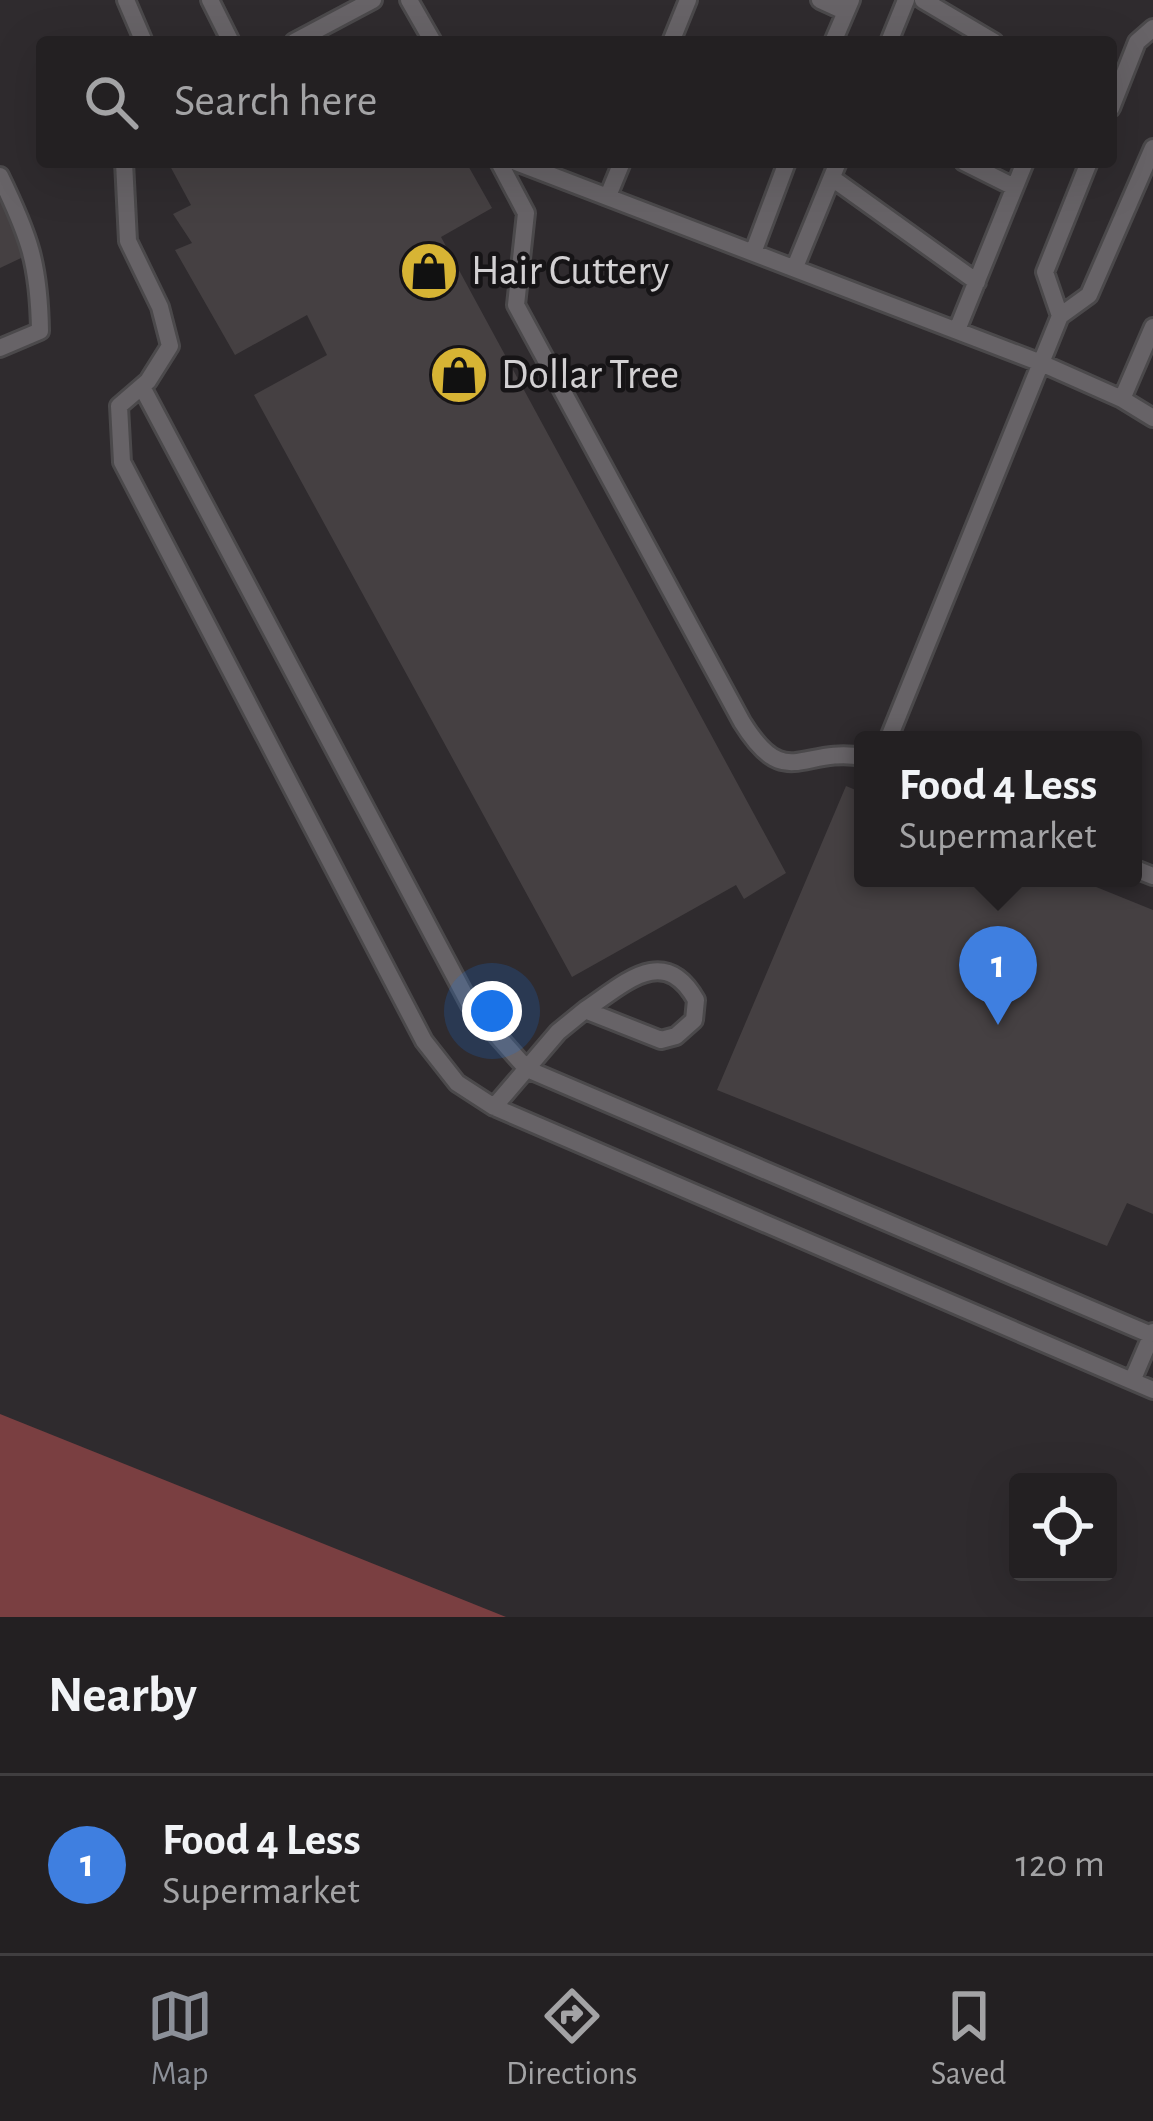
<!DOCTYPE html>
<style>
body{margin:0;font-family:"Alegreya Sans",sans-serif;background:#2b282a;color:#f1f3f6}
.controls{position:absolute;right:36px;bottom:36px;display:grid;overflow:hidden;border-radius:12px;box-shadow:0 12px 48px #0002}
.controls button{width:108px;height:108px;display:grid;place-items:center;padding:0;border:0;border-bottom:3px solid #403e40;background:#232022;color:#f1f3f6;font:60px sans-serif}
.you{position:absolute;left:492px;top:1011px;width:42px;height:42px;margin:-30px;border:9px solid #fff;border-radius:50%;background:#1a73e8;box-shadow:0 0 0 18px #1a73e833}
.badge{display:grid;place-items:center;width:78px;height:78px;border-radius:50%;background:#8c9099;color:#fff;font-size:39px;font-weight:700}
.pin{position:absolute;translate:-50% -99px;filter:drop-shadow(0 3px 6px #0008)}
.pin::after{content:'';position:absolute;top:63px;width:42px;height:36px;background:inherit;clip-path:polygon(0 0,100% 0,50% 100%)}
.popup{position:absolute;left:854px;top:731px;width:288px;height:156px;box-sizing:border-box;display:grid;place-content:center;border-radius:12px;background:#232022;filter:drop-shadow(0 3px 9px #0005);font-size:39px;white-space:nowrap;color:#a3a3a5}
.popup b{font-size:45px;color:#f1f3f6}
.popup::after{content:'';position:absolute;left:50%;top:100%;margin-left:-24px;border:24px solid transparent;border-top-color:#232022}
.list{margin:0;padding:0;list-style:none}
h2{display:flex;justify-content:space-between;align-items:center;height:156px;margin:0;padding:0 48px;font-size:51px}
h2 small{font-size:39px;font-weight:400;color:#a3a3a5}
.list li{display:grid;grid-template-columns:78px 1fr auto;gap:36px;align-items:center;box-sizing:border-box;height:180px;padding:0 48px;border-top:3px solid #403e40}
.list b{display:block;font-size:45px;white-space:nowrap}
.list p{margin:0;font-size:39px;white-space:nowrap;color:#a3a3a5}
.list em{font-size:39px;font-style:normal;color:#a3a3a5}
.icon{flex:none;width:66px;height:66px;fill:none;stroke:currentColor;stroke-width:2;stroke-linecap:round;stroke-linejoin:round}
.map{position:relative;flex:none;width:1153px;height:1617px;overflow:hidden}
.search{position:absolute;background:#232022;box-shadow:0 12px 48px #0002;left:36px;right:36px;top:36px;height:132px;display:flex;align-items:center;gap:30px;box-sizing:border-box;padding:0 42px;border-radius:12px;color:#a3a3a5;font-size:45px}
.sheet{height:336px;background:#232022}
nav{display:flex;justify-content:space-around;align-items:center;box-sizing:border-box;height:168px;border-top:3px solid #403e40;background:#232022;font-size:33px;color:#a3a3a5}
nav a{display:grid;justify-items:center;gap:6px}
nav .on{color:#8c9099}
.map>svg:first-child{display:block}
.grass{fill:#7a3f41}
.building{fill:#454042}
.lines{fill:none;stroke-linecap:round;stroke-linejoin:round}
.lane-casing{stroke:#4b494b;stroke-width:22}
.lane{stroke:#676367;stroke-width:16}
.labels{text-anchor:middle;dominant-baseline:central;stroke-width:9;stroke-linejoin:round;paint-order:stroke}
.poi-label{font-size:42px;fill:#d2d0d2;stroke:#161416;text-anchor:start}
</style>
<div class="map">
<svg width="1153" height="1617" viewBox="0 0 1153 1617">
<rect width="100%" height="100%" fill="#2f2b2e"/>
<path class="grass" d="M0,1414L506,1617H0Z"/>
<path class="building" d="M172,162H466L492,208L441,237L786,873L744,899L736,885L572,977L254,395L327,355L307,315L235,355L175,250L192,243L173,214L191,205L169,164Z
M0,171L38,250L0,268Z
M846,786L863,793V878H1074L1153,910V1214L1127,1203L1107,1246L717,1090Z"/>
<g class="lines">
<g class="lane-casing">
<path id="lane" d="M126,0L144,42
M210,0L231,42
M409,0L433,42
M820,0L844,11L845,3
M923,0L994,42
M294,42L373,0
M671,42L688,0
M833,42L851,0
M889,42L906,0
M1111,108L1137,42L1153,28
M124,162L128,241L160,307L170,346L148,381L119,406L122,462L424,1041L457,1083L494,1107L1132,1381
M499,162L526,213L516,305L742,722C786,793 801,746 863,757
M516,162L1041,363L1122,399L1153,418
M964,162L1014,187
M0,176C29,236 39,263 40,331L0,348
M832,178L977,282
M608,196L622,162
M754,250L787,162
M795,267L838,162
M1060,316L1045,272L1089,162
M957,330L1025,162
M142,387L470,1005L527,1069L1149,1334
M1122,399L1153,327
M888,740L1060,316L1089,295L1153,148
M1133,868L1153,876
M494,1107L558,1032L585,1010L661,1040L676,1036L694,1020L696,1000C664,943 624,984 585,1010
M1153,1332L1132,1381L1153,1390"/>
</g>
<use href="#lane" class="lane"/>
</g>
<defs>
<g id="shop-disc" transform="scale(3)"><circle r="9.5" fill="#d7b434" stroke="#161416"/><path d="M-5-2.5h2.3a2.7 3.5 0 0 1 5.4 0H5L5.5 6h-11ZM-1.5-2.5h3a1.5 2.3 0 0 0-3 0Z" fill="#111"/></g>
</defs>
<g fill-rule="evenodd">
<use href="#shop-disc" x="429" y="271"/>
<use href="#shop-disc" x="459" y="375"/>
</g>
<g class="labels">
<g class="poi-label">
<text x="471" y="271">Hair Cuttery</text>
<text x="501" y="375">Dollar Tree</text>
</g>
</g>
</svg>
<div class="controls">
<button><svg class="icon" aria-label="locate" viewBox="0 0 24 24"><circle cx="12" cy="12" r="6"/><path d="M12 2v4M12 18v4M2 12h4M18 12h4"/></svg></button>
</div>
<div class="you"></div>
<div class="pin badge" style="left:998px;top:1025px;background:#3f7fe0">1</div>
<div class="popup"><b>Food 4 Less</b>Supermarket</div>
<div class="search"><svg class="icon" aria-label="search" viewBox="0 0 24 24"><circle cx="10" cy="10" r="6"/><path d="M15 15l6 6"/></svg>Search here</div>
</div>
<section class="sheet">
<h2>Nearby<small></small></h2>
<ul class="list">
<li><span class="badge" style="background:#3f7fe0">1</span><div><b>Food 4 Less</b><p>Supermarket</p></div><em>120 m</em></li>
</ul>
</section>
<nav>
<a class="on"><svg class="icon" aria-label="map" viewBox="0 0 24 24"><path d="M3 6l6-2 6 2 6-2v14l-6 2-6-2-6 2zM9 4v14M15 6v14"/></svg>Map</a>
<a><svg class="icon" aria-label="directions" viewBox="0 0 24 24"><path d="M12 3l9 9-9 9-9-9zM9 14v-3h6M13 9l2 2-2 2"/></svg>Directions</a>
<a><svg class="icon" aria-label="saved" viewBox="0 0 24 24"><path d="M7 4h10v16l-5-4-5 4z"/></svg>Saved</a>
</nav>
